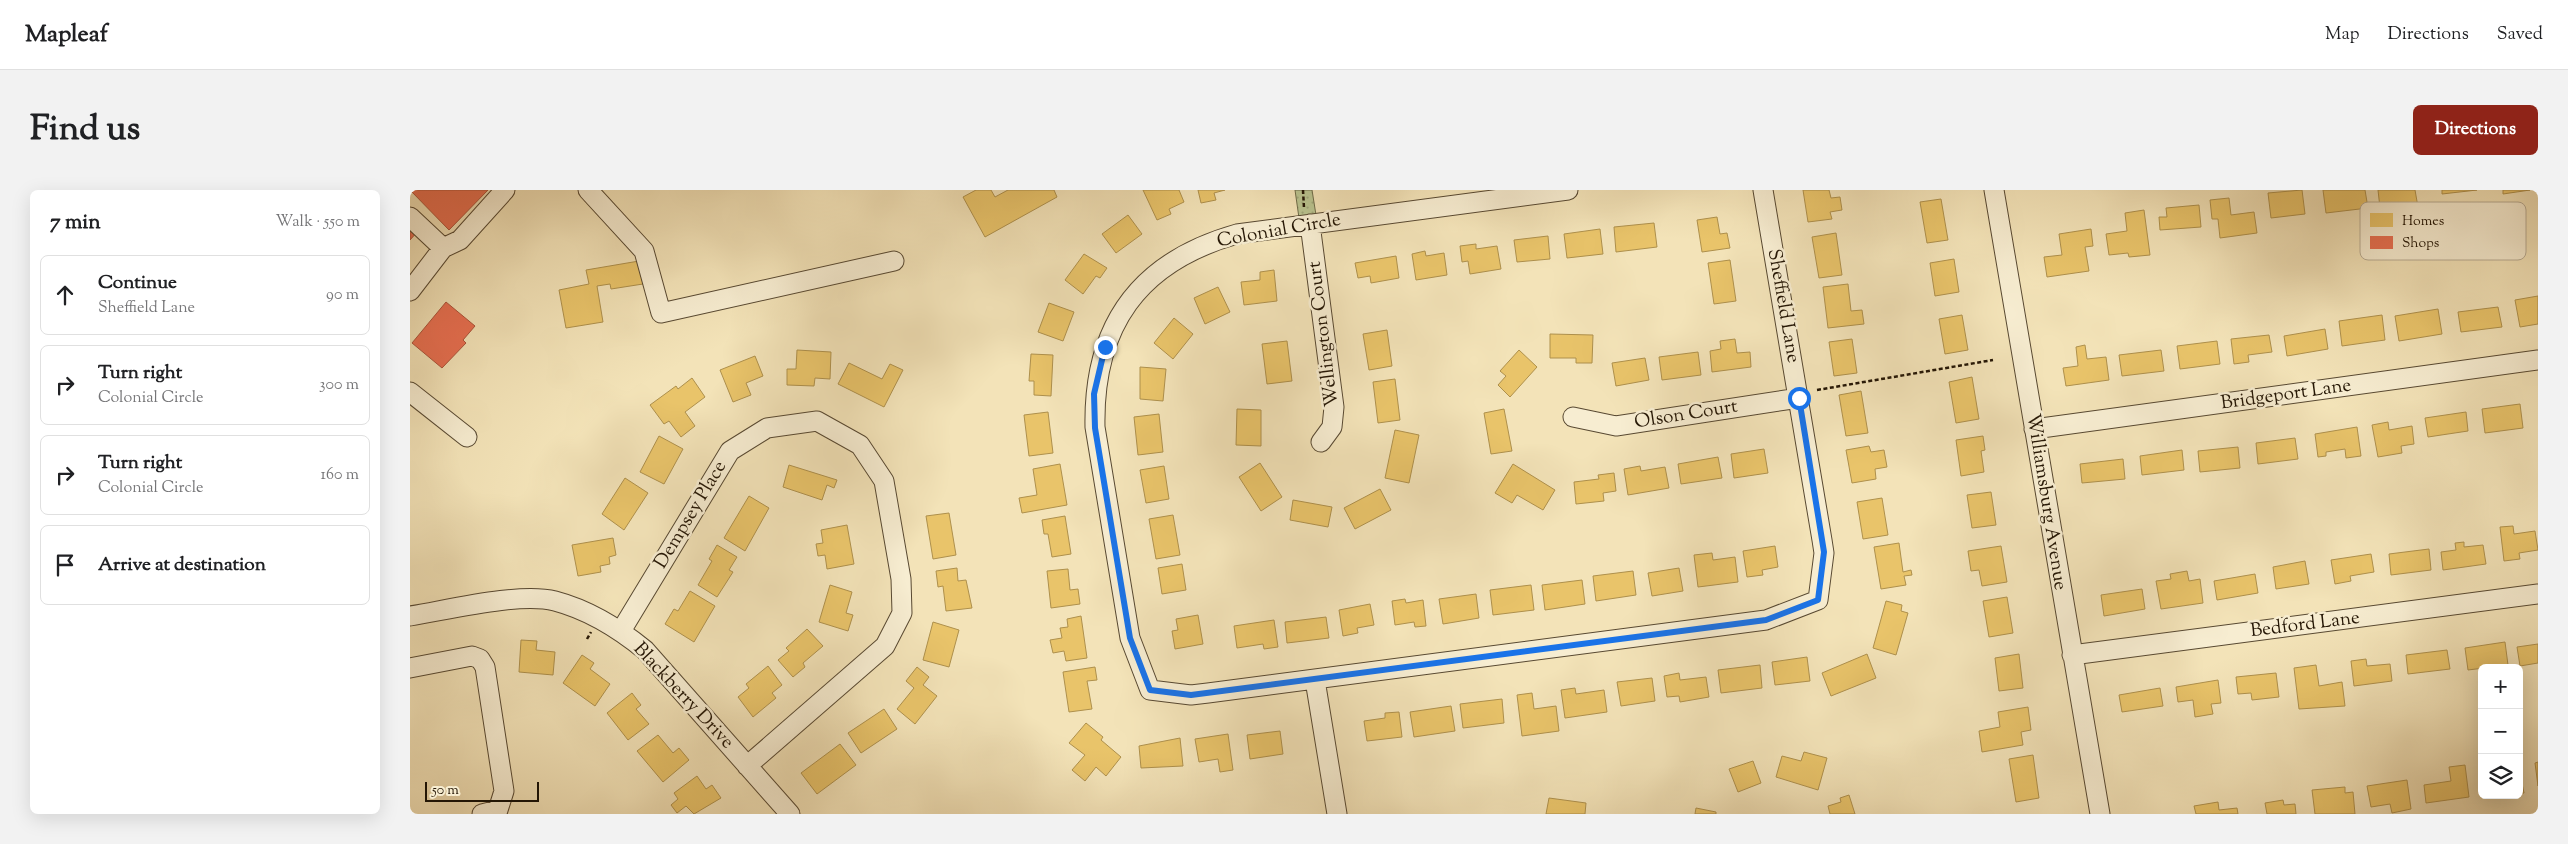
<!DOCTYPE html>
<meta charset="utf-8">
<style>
body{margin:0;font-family:"Sorts Mill Goudy",serif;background:#f2f2f2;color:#202124}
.controls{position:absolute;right:15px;bottom:15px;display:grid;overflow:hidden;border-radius:8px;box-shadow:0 5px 20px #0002}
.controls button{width:45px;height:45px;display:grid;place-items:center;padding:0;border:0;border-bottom:1px solid #e0e0e0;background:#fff;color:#202124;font:25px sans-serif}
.scale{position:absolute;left:15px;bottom:12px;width:114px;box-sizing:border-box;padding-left:5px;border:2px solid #241605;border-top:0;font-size:14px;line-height:18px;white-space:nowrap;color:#241605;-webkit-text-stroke:4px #f7edd1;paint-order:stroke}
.stop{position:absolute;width:15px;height:15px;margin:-11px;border:4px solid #1a73e8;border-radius:50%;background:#fff}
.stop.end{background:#1a73e8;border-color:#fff;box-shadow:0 1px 5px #0008}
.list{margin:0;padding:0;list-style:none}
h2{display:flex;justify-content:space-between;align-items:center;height:65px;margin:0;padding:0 20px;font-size:21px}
h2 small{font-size:16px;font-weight:400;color:#757577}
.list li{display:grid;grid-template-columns:32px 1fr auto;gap:15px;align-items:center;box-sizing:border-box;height:80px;margin:0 10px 10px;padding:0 10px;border:1px solid #e0e0e0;border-radius:8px}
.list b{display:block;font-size:19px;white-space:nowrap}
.list p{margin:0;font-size:16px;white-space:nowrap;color:#757577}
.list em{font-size:16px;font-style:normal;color:#757577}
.icon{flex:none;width:28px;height:28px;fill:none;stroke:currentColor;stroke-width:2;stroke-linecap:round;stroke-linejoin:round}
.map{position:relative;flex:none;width:2128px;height:624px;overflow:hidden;border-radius:8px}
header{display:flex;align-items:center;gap:30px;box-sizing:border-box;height:70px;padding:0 25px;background:#fff;border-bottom:1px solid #e0e0e0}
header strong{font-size:24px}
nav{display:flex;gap:28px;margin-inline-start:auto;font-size:18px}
.intro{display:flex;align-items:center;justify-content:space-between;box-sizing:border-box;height:120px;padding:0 30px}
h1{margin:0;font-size:35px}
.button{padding:12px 22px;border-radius:8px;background:#8f2418;color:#fff;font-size:18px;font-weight:700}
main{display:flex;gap:30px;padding:0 30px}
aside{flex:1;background:#fff;border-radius:8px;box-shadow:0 5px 20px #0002}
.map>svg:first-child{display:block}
.grass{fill:url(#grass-dots);stroke:#6f6d4a}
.homes{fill:#e9c46a;stroke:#ae904c}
.shops{fill:#e76f51;stroke:#ac543a}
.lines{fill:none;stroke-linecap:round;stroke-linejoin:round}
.minor-casing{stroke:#584932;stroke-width:21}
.path{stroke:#241605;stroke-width:2.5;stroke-dasharray:4 2.5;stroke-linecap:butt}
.minor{stroke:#f7edd1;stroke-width:19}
.route{stroke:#1a73e8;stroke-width:6}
.labels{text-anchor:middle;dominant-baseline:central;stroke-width:5;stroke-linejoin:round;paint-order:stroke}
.street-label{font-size:19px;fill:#241605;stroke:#f7edd1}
.key{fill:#f7edd1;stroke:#b8ac94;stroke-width:1}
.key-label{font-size:14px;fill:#241605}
</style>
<header>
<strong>Mapleaf</strong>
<nav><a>Map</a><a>Directions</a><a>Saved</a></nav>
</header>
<div class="intro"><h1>Find us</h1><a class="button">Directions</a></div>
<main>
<aside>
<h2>7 min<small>Walk · 550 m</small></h2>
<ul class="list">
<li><svg class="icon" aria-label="ahead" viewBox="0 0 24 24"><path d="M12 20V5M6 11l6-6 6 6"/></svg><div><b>Continue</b><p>Sheffield Lane</p></div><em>90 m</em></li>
<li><svg class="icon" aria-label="right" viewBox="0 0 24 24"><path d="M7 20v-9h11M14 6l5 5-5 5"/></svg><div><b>Turn right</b><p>Colonial Circle</p></div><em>300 m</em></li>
<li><svg class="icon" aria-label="right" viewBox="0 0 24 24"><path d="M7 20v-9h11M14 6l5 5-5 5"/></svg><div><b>Turn right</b><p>Colonial Circle</p></div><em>160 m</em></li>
<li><svg class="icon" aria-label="arrive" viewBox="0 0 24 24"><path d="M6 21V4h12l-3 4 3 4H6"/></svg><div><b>Arrive at destination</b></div></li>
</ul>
</aside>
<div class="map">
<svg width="2128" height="624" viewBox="0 0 2128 624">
<defs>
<pattern id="grass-dots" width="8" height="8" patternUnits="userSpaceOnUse" patternTransform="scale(1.25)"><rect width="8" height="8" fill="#bac490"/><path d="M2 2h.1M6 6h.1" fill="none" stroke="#a0a87b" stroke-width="1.8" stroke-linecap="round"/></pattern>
</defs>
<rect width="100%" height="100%" fill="#f3e3b8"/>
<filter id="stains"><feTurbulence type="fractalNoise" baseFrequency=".004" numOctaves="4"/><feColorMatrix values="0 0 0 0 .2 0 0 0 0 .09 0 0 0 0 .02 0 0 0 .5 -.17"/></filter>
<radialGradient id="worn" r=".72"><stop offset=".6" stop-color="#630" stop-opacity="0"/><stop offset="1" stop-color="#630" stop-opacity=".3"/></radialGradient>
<path class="grass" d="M885,0H902L906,25L889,28Z"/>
<path class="homes" d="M566,0H581L585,7L598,0H644L647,7L575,47L553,7Z
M733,0H769L774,12L759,19L761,24L747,30Z
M788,0H815L804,3L806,10L791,13Z
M1393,0H1419L1421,8L1430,7L1432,20L1420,22L1422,29L1398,32Z
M1892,0L1895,24L1861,28L1858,3Z
M1913,0H1955L1958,18L1916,23Z
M1968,0H2005L2008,17L1988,20L1987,16L1970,18Z
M2032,0H2067L2032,4Z
M2093,0H2120L2093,4Z
M1819,8L1821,25L1844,22L1847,43L1810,48L1808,29H1802L1800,10Z
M1531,9L1538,50L1517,53L1510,12Z
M1789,15L1791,37L1750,40L1749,27H1757L1756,18Z
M1734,20L1740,65L1719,67L1718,63L1699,65L1696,44L1717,41L1715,23Z
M718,25L732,44L706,63L692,44Z
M1307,27L1310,44L1317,43L1320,58L1292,62L1287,30Z
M1244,33L1247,57L1206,62L1204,37Z
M1190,39L1193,64L1157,68L1154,44Z
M1681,39L1683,56L1675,57L1679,81L1637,87L1634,67L1652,65L1649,44Z
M1426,43L1432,85L1409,88L1402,47Z
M1138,46L1140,69L1107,72L1104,50Z
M1066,54V59L1087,56L1091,79L1060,84L1058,71L1052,72L1050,56Z
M1015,61L1016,66L1034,63L1037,85L1006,90L1002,64Z
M674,64L697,78L690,88L686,86L673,104L655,90Z
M986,66L989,88L961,93L960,86L948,88L945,73Z
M1544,69L1549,102L1525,106L1520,73Z
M1320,70L1326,111L1304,114L1298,73Z
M229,71L233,94L201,99L200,94L187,96L193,132L156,138L149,100L179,94L176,80Z
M864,80L867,111L834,115L831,92L850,90V82Z
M1438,94L1441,121L1452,120L1454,134L1418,138L1413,97Z
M808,97L820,122L795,134L784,108Z
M2128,106V134L2110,137L2105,110Z
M639,113L664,122L653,151L628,142Z
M2088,117L2092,137L2051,142L2048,122Z
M2028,119L2032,144L1989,151L1985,126Z
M1552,125L1558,160L1535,164L1529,129Z
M1972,125L1975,150L1932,156L1929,131Z
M764,128L783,144L763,169L744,153Z
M1915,139L1918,159L1877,166L1874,146Z
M977,140L982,176L959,180L953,144Z
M1140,144L1183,145L1182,173H1166V168H1140Z
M1859,145L1862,162L1838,165L1839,172L1824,174L1821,149Z
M1325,149L1327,163L1340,162L1341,177L1302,182L1300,161L1311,159L1310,151Z
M1442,149L1447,183L1424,186L1419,152Z
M877,151L882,191L857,194L852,154Z
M1807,151L1810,174L1770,179L1767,156Z
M1675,155L1677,169L1696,167L1699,190L1656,196L1653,178L1668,176L1666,157Z
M387,160L421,162L420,189L405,188L404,196L377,195V179H386Z
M1109,160L1127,177L1100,207L1088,195L1096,186L1090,181Z
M1751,160L1754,181L1712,186L1709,165Z
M1288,162L1291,185L1252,190L1249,167Z
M621,164L643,165L641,206L624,205V191H619Z
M345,166L353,186L336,193L341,205L323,212L310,180Z
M1235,168L1239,190L1206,196L1202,173Z
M439,173L472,189L480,174L493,180L474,217L428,194Z
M730,177L756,179L753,211L730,209Z
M1562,187L1569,229L1546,233L1539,192Z
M282,188L295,207L275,222L285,236L271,247L259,231L254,234L240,215L266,196L268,199Z
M985,189L990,230L968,233L963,192Z
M1451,201L1458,243L1436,246L1429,205Z
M2110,214L2113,238L2075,243L2072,219Z
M827,219L851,220V256L826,255Z
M1094,219L1102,261L1081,264L1074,223Z
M638,222L643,263L619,266L614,225Z
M2056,222L2058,241L2018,247L2015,228Z
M749,224L753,262L728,265L724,227Z
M1978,232L1979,240L2002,236L2004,254L1991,256L1992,263L1968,267L1962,235Z
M1947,237L1951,266L1936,268L1935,259L1916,262V266L1908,267L1905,244Z
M985,240L1009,245L999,293L975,288Z
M249,246L273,259L254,294L230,282Z
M1573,246L1575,260L1571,261L1574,282L1551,286L1546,250Z
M1885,248L1888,269L1848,274L1846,253Z
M1459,256L1461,262L1474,260L1477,277L1465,279L1466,289L1442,293L1436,260Z
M1828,257L1830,278L1790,282L1788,261Z
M1354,259L1358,283L1324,288L1321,264Z
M1772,260L1774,280L1732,285L1730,266Z
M1308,267L1312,288L1271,294L1268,274Z
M1713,269L1715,289L1672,293L1670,274Z
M850,273L872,307L851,321L829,287Z
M650,274L657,315L612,323L609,308L627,305L623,279Z
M1103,274L1145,300L1133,320L1107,305L1102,313L1085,303Z
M379,275L427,290L424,298L417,295L412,310L373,297Z
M754,276L759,309L736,313L730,280Z
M1230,276L1231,281L1255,277L1259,298L1218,305L1214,279Z
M1204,283L1206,301L1193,303L1194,311L1166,314L1164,292L1189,289L1188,285Z
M215,288L238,303L214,340L192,324Z
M970,299L981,320L945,339L934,318Z
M1581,302L1586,335L1562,338L1557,305Z
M339,306L359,318L335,361L314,348Z
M1472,308L1478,345L1453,349L1447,312Z
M883,310L922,317L918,337L880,330Z
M539,323L546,365L523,369L516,326Z
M763,325L770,365L746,369L739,329Z
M655,326L661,364L642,367L638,344H634L632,330Z
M437,335L444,374L417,379L415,365L408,366L406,354L413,353L411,340Z
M2103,336L2104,344L2125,341L2128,360L2109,363L2110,369L2094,371L2090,337Z
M203,348L206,365L199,367L200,374L190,376L191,382L168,386L162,355Z
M2054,352V357L2073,355L2076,374L2033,380L2031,362L2046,360L2045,353Z
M1489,353L1493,382L1501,380L1502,385L1494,386L1496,395L1471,399L1464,357Z
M307,355L327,367L319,380L323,382L307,407L288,395L302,371L299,369Z
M1365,356L1368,377L1352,380L1353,385L1337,387L1333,361Z
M1591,356L1597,392L1572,396L1569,380L1561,381L1558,361Z
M2019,359L2021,380L1981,385L1979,364Z
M1302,363L1303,370L1325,367L1328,392L1288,397L1284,365Z
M1961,364L1964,382L1940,386L1941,391L1925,394L1921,370Z
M1895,371L1899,394L1866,399L1863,377Z
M772,374L776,400L752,404L748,378Z
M547,378L548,391L556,390L562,418L536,421L533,396L528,397L526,381Z
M1269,378L1273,401L1242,406L1238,383Z
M658,379L660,400L668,399L670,414L641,418L637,381Z
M1223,381L1226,405L1186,411L1183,386Z
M1777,381L1779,391L1790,389L1793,413L1751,419L1746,391L1761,389L1760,384Z
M1845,384L1848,403L1807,410L1804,391Z
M1172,390L1175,414L1135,420L1132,395Z
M420,395L442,402L436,423L443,425L438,441L409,432Z
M1121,395L1124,420L1083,425L1080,400Z
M1732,399L1735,419L1694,426L1691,405Z
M280,401L305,416L284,452L255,434L264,419L268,421Z
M1066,404L1069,428L1033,434L1029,409Z
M1597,407L1603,443L1579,447L1573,411Z
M995,409L996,413L1013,410L1016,436L1005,437L1004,432L985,435L982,411Z
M1476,411L1492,415L1491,421L1498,423L1486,465L1463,458Z
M960,414L964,435L947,438L948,443L933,446L929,420Z
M788,425L793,454L765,459L762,441L768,440L766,429Z
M671,426L677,468L656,471L654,461L643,463L640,450L652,448L650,438L658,437L657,429Z
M916,427L919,448L877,453L875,432Z
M864,430L868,457L854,459L853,454L827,458L824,436Z
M523,432L549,440L539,477L513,470Z
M397,439L413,456L393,473L395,477L383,487L368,470L379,461L376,458Z
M111,450L127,451L126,460L145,462L143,485L109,482Z
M2095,452L2098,475L2058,480L2055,458Z
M2128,454V473L2110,476L2107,457Z
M2037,460L2040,479L1998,484L1996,465Z
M1457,464L1466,488L1421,506L1412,483Z
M1609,464L1613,498L1589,501L1585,468Z
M172,465L184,473L180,479L200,494L185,516L153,493Z
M1397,467L1400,491L1365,495L1362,472Z
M1956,469L1957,476L1980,474L1982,491L1944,496L1941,471Z
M1350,475L1352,498L1311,503L1308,480Z
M1906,475L1909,496L1932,492L1935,516L1889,519L1884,478Z
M358,476L372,495L362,503L366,508L343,527L328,507L339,498L336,494Z
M507,477L519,487L513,495L527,506L505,534L487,519L504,498L496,491Z
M685,477L687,490L677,491L682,519L659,522L653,482Z
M1269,483L1270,490L1296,487L1299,507L1270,512L1269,506L1257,507L1254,486Z
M1866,483L1869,507L1842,510L1841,503L1828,504L1826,487Z
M1242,488L1245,511L1211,516L1207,492Z
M1808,490L1811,513L1801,514L1803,524L1785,527L1783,510L1768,512L1766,497Z
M1165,498L1166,504L1194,500L1197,522L1155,528L1151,500Z
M1750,498L1753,516L1712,522L1709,505Z
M222,503L231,515L226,519L239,534L218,550L197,523Z
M1122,503L1124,519L1146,516L1149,541L1112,546L1107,505Z
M1092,509L1094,533L1053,538L1050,514Z
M1041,516L1045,541L1004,547L1000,522Z
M1618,517L1621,540L1611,542L1613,555L1572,562L1569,541L1590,537L1588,522Z
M474,519L487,539L451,563L438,543Z
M989,522L992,547L957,551L954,531L975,528V523Z
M676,533L693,547L691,550L711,567L696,586L686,577L675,591L662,580L675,565L659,553Z
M870,541L873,564L840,569L837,545Z
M818,544L823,580L810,582L808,569L789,572L785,549Z
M248,545L263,563L269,558L279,570L253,592L227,561Z
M770,548L773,576L731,578L729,556Z
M430,554L446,575L407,604L391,583Z
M1394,562L1417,568L1408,600L1366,587L1372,566L1391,571Z
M1623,565L1629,608L1606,612L1599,569Z
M1343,571L1351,593L1328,602L1319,579Z
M2128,572V596L2125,573Z
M2055,575L2059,607L2016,613L2014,595L2041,591L2039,577Z
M2109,580L2114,603L2109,604Z
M287,586L296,599L302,595L311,608L284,624L276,616L267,623L261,615L268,609L264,603Z
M1997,590L2001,619L1982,623L1980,614L1961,617L1957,596Z
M1935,597V603L1943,602L1945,624H1905L1902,600Z
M1439,605L1445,624H1420L1418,616L1431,612L1430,608Z
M2075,605H2099L2076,608Z
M1139,608L1176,613L1175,624H1136Z
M1873,610L1874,615L1885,614L1886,624H1857L1855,613Z
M1808,612L1809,620L1827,618L1828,624H1786L1784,616Z
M1286,618L1306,622V624H1285Z"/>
<path class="shops" d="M0,0H78L39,40Z
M0,34L8,41L0,50Z
M36,112L65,136L53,150L56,153L32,178L2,153Z"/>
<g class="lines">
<g class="minor-casing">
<path id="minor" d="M178,0L234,61L251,123L484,71
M1158,0L827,44C728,72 683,136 685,237L720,448L740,500L781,505L798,503L1356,430L1408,410L1414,363L1412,350L1353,0
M1584,0L1690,624
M0,27L33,58L0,101
M900,34L924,217L922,237L911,252
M33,58L50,50L95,0
M0,202L57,247
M1163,227L1206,236L1389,208
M1624,239L2128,170
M0,426C38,420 109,402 145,411C179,420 208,438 235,460L380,624
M211,441L320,261L357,238L407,231L450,255L474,291L491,389L492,423L475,456L337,576
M1662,465L2128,404
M0,478L62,466L70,469L75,477L94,601L88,620L72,624
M905,490L927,624"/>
</g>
<path class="path" d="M893,0L894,18
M1407,200L1583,170
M177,449L181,442"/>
<use href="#minor" class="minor"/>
</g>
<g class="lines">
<path class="route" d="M695,157L684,204L685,238L720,448L740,500L781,505L1356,430L1408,410L1414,362L1389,208"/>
</g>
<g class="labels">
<g class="street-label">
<text transform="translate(869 41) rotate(-10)">Colonial Circle</text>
<text transform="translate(1373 116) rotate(80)">Sheffield Lane</text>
<text transform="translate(914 144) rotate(-97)">Wellington Court</text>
<text transform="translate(1876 205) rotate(-8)">Bridgeport Lane</text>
<text transform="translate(1276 225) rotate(-9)">Olson Court</text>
<text transform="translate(1636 312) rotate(81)">Williamsburg Avenue</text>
<text transform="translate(281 325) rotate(-59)">Dempsey Place</text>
<text transform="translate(1895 435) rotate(-7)">Bedford Lane</text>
<text transform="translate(273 506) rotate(47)">Blackberry Drive</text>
</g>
</g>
<rect x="1950" y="12" width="166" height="58" rx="8" class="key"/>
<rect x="1960" y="23" width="23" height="14" fill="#e9c46a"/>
<rect x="1960" y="46" width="23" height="13" fill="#e76f51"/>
<g class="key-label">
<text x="1992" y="35">Homes</text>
<text x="1992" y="57">Shops</text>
</g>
<rect width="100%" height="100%" filter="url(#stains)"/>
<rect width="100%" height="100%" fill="url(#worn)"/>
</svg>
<div class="controls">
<button>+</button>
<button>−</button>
<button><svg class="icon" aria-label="layers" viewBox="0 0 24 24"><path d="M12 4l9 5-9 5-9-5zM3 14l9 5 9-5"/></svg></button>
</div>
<div class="scale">50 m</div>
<div class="stop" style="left:1389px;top:208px"></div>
<div class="stop end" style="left:695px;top:157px"></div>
</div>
</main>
